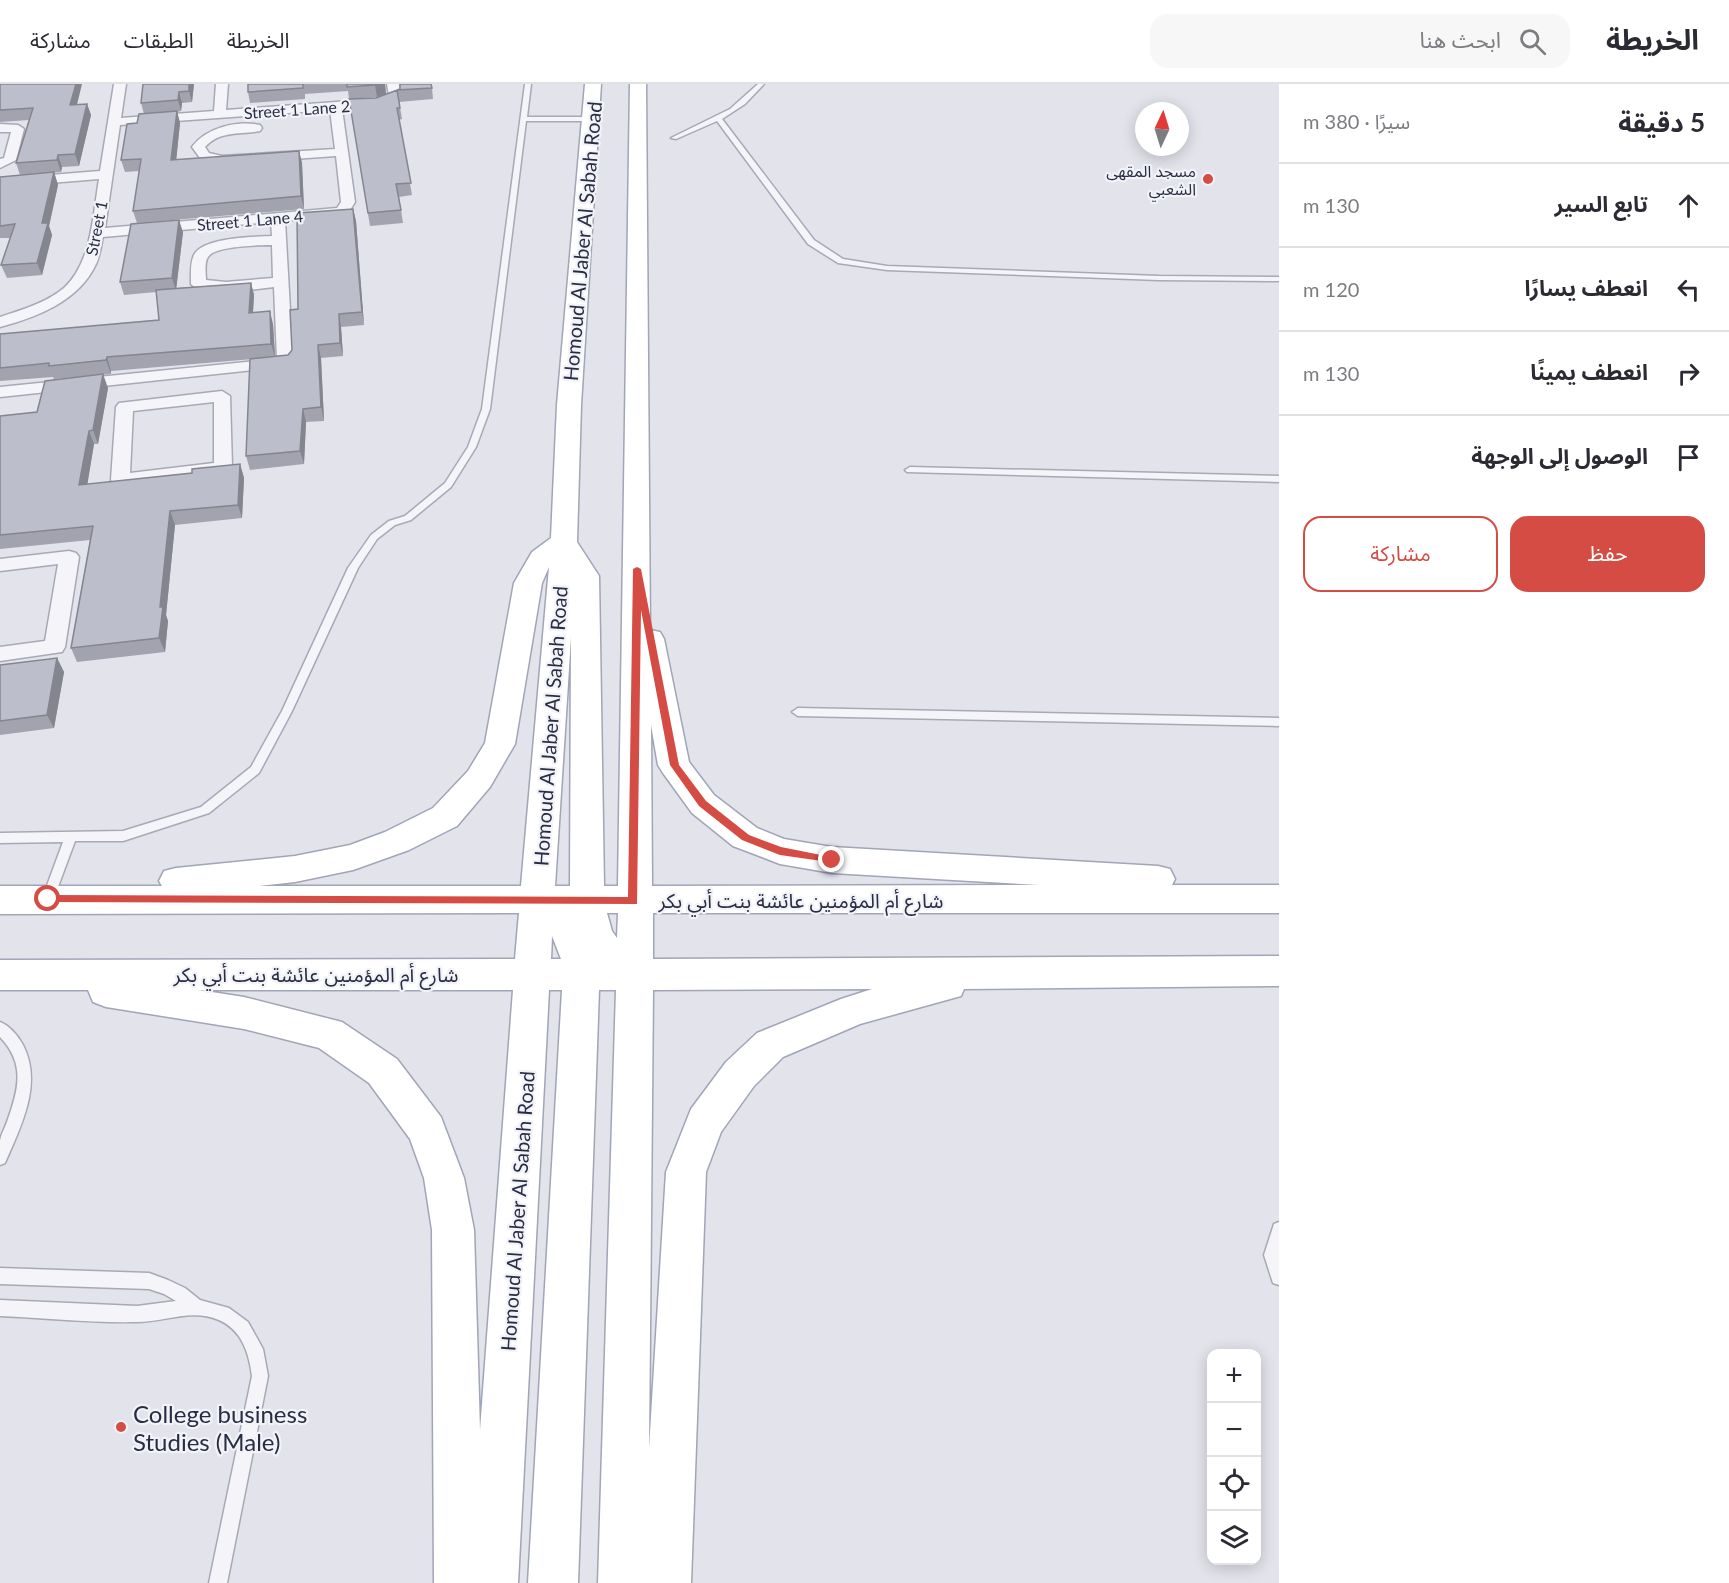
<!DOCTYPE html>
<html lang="ar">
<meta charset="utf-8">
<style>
body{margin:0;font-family:Lato,"Noto Sans Arabic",sans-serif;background:#f7f7f7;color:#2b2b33;direction:rtl}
.controls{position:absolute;right:18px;bottom:18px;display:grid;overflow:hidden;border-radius:12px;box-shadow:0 3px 15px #0003}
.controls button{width:54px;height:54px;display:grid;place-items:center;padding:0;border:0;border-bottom:2px solid #e1e1e2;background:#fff;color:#2b2b33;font:30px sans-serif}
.compass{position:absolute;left:1135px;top:18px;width:54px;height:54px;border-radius:50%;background:#fff;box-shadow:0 3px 15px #0003;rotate:4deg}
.stop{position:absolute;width:18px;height:18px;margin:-14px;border:4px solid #d44c43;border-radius:50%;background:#fff}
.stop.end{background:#d44c43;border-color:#fff;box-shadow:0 2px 6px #0008}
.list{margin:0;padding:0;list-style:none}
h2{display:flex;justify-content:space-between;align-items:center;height:78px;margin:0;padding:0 24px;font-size:26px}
h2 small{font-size:20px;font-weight:400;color:#7c7c81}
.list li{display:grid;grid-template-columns:39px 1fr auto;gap:18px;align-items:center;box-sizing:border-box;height:84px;padding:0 24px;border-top:2px solid #e1e1e2}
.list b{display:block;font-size:22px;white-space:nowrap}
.list em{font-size:20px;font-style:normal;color:#7c7c81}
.actions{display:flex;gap:12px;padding:18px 24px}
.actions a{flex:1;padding:14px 0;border:2px solid #d44c43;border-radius:18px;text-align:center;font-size:21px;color:#d44c43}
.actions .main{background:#d44c43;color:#fff}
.icon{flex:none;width:33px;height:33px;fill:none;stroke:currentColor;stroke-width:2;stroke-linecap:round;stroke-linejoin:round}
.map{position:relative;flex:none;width:1279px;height:1499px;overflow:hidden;direction:ltr}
header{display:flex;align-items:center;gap:36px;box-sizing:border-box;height:84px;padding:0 30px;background:#fff;border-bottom:2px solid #e1e1e2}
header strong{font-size:28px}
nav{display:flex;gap:33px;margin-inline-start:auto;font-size:21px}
.search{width:420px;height:54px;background:#f7f7f7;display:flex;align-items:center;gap:15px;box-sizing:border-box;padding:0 21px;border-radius:18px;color:#7c7c81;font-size:22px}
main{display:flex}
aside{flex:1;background:#fff}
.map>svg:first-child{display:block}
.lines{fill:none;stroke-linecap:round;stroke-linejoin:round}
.lane-casing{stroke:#a7a9b5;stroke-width:3}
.street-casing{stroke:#a7a9b5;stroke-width:3}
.primary-casing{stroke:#a0a5b7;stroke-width:3}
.lane{fill:#f5f5f9;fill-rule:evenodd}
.street{fill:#f5f5f9;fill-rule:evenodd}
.primary{fill:#fff;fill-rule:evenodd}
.wall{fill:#a2a3af}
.shaded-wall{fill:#84858e}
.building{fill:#bcbecb;stroke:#84858e;stroke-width:1.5}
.route{fill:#d44c43}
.poi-dot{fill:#d44c43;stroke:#f2f3f8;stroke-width:2}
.labels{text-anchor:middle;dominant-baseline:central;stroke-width:4.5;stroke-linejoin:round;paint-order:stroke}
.far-street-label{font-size:16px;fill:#292d43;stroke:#f2f3f8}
.far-poi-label{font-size:16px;fill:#292d43;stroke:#f2f3f8;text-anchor:end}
.street-label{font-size:20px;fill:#292d43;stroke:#f2f3f8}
.near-poi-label{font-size:24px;fill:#292d43;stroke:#f2f3f8;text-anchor:start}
</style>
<header>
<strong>الخريطة</strong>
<div class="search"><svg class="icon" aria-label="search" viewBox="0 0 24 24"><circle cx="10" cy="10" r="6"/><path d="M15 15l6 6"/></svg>ابحث هنا</div>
<nav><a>الخريطة</a><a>الطبقات</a><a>مشاركة</a></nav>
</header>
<main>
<aside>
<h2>5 دقيقة<small>سيرًا · 380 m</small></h2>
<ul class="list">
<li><svg class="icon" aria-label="ahead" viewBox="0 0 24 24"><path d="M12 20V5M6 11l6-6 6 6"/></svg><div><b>تابع السير</b></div><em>130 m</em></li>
<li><svg class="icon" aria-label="left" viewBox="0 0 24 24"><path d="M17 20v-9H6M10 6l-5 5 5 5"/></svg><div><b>انعطف يسارًا</b></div><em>120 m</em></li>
<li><svg class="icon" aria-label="right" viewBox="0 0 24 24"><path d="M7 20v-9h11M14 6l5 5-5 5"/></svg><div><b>انعطف يمينًا</b></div><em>130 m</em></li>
<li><svg class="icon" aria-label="arrive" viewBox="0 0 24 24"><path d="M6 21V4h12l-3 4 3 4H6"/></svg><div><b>الوصول إلى الوجهة</b></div></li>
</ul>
<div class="actions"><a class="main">حفظ</a><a>مشاركة</a></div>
</aside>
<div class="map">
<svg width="1279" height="1499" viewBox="0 0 1279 1499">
<rect width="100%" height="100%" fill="#e2e3eb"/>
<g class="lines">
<g class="lane-casing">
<path id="lane" d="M525,0H531L527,33H592L595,35L592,37H526L490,325L476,363L451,403L411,436L395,441L377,455L358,484L292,627L259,689L209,729L123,757H75L52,819H44L42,815L63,758L0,759V749L123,747L201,723L251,683L282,627L348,484L371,451L389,437L405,432L445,399L468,363L482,325Z
M758,0H764L745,20L722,35L814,156L843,175L887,182L1159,192L1279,193V197L1159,196L887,186L838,179L808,160L717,37L676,55L671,54L730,25Z
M910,383L1279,392V398L907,388L905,386Z
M798,624L1279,634V642L798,632L792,628Z
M0,938C10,942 18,952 23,961C43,1000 21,1042 5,1079L0,1081C0,1073 0,1065 0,1057C1,1050 6,1042 8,1035C19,1004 25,979 0,953Z
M1279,1138V1201L1273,1199L1264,1171L1274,1140Z
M0,1184L149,1189L168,1196L185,1204L200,1216L229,1224L248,1238L263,1265L268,1292L227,1499H209L252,1292C249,1269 242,1246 219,1236C192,1224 164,1238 137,1238C92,1239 46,1234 0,1232V1216L137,1222L176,1217L164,1210L149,1205L0,1200Z"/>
</g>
<g class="street-casing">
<path id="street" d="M114,0H126L121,34L214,27L216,0H228L226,26L377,15L389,12L387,0H399L401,14L378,23L342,25L355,118L347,131L285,137L293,279L291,282L0,313V303L277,275L274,203C256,205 203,214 191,200C191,191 190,179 194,171C203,153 254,153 272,152L271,138L103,153C101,161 100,172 96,180C79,217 37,233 0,243V233C21,226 46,219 64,204C92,178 93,130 99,95L0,103V95L100,87ZM330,26L335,65L222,72L209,69L205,63C220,46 240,51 260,47L262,44L260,41C237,36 206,44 192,63L200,74L222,80L336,72L341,118L337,124L105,144L120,41ZM272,161L273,194L226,198L206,196C206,190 204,178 208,173C214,162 260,161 272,161Z
M0,40L18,41L24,45L16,76L0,84V75L4,74L11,48H0Z
M222,307L230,312L232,383L229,387L120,401L114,400L111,396L116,323L119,319ZM214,318V379L130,389L133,327Z
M69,467L76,469L79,473L65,563L62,568L0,577V563L45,557L58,480L0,487V475Z"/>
</g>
<g class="primary-casing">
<path id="primary" d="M585,0H601L581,321L577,458L599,492L604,802H618L630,0H646L650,546L660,548L664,555L689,678L714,711L757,744L784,755L832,763L1158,782L1170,785L1175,795L1172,801H1279V829H653V875L1279,872V902L964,905L961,912L860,940L783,973L754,1002L721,1048L706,1088L691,1499H598L616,906H599L578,1499H528L562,906H549L518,1499H434L432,1146L424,1094L410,1055L369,999L319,964L244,945L106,923L93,918L88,906H0V876L515,875L519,829L0,830V802H162L159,797L164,787L176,784L295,772L350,761L385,748L433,724L468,687L485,659L514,499L532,468L551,454L557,321ZM549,483L521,802H259L295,798L353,786L409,766L457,742L490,703L515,660L542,499ZM571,553L570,802H555ZM651,641L658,681L663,689L692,729L733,762L780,780L832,789L1039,801L652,802ZM607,829H618L617,854L612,847ZM552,852L561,875H551ZM872,905L841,915L757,949L726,978L691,1025L666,1088L649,1365L653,906ZM199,906H513L480,1346L474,1146L464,1094L441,1033L397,975L342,938L244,913Z"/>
</g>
<use href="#lane" class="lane"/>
<use href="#street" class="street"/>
<use href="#primary" class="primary"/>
</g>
<path class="wall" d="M0,0L77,21L87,20L91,31L79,82L62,83L61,88L20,91L16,79L29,36L0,38Z
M194,0L192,18L182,19L181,27L177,28L180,39L176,76L299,67L302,79L304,125L137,139L133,127L139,87L125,88L121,76L137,39L144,30L141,19Z
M248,0H385L386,10L400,5L432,4L433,15L399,18L402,35L399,36L412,111L399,113L403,139L370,142L349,15L376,14L384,11L377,13L349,15L348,7L305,10V15L250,19L248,8Z
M54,88L58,101L49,142L52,151L42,191L7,194L1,181L10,154H0V93Z
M353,125L356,137L364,241L341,243L343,272L321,274L324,337L306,338L304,380L250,386L246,372L253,275L111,287V290L54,295L53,293L0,297V250L159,236L156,208L124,211L120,198L183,148L176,204L251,199L254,211L253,229L273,240L275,272L288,271L292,266L298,225Z
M108,304L98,360H94L87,400L192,389L240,380L244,394L242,434L175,441L166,531L168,537L165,568L77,578L71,564L90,456L0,465V332L37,328Z
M57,574L64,588L54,644L0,651V581Z"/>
<path class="shaded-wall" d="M76,0H82L74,33L70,21Z
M189,0H194L192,18L189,7Z
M381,0H385L386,10L377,13L375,1Z
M179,8L182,19L181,27L178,16Z
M87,20L91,31L79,82L75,70Z
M177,27L180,39L175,88L171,76Z
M299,67L302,79L304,125L301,112Z
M58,71L62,83L61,88L57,76Z
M54,88L58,101L49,142L52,151L42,191L37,179L42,139Z
M353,125L356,137L364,241L362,228Z
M179,136L183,148L176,207L172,194Z
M251,199L254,211L252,242L249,229Z
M270,227L273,240L275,273L271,260Z
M339,230L341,243L343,272L340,259Z
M318,261L321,274L324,337L321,323Z
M107,273L111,287V290L106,276Z
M103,290L108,304L98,360L93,346Z
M303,325L306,338L304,380L300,367Z
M89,347L94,360L85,415L79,401Z
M240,380L244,394L242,434L238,421Z
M170,427L175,441L166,531L168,537L165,568L159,554L160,523Z
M57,574L64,588L54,644L47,631Z"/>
<path class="building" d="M0,0H76L70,21L87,20L75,70L58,71L57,76L16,79L33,24L0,26Z
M143,0H189V7L179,8L178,16L141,19Z
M248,0H303V4L248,8Z
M347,0H381L375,1L347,3Z
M400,0H431L432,4L397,6L400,24H397L411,99L396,100L401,126L368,129L349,15L376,14L400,5Z
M177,27L171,76L299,67L301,112L133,127L141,75L121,76L127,40L137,39L139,30Z
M54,88L42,139H48L37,179L1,181L15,140L0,142V93Z
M353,125L362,228L339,230L340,259L318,261L321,323L303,325L300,367L246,372L250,275L288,271L292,266L290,226L298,225L297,129Z
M179,136L172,194L120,198L131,140Z
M251,199L249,229L270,227L271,260L107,273L106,276L49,282V279L0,284V250L159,236L156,206Z
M103,290L93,346L89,347L79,401L192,389V385L240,380L238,421L170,427L160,523H163L159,554L71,564L93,442L0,451V332L37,328L45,297Z
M57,574L47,631L0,637V581Z"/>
<path class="route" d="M637,483L641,485L679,681L706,717L749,751L781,763L836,774V779L780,771L742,756L699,722L670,681L641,526L637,820L44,818L43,815L48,811L628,813L633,485Z"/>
<g class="poi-dot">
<circle cx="1208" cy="95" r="6"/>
<circle cx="121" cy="1343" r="6"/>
</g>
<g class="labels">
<g class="far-street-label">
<text transform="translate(297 25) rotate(-4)">Street 1 Lane 2</text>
<text transform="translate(250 136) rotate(-5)">Street 1 Lane 4</text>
<text transform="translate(96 144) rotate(-79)">Street 1</text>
</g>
<g class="far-poi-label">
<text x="1196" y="86">مسجد المقهى<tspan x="1196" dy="18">الشعبي</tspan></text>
</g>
<g class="street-label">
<text transform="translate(582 157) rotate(-85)">Homoud Al Jaber Al Sabah Road</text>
<text transform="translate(550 642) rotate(-86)">Homoud Al Jaber Al Sabah Road</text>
<text x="801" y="816">شارع أم المؤمنين عائشة بنت أبي بكر</text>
<text x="316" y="890">شارع أم المؤمنين عائشة بنت أبي بكر</text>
<text transform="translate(517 1127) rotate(-86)">Homoud Al Jaber Al Sabah Road</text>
</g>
<g class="near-poi-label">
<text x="133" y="1329">College business<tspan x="133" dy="28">Studies (Male)</tspan></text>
</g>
</g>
</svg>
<div class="controls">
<button>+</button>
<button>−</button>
<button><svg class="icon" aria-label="locate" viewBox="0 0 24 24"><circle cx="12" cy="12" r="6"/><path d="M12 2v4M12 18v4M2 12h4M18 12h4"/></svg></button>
<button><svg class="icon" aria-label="layers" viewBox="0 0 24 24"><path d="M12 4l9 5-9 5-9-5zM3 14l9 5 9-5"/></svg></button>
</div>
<svg class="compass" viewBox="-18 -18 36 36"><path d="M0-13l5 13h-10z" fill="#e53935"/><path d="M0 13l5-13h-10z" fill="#7c7c81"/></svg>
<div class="stop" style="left:48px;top:815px"></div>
<div class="stop end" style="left:832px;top:776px"></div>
</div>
</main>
